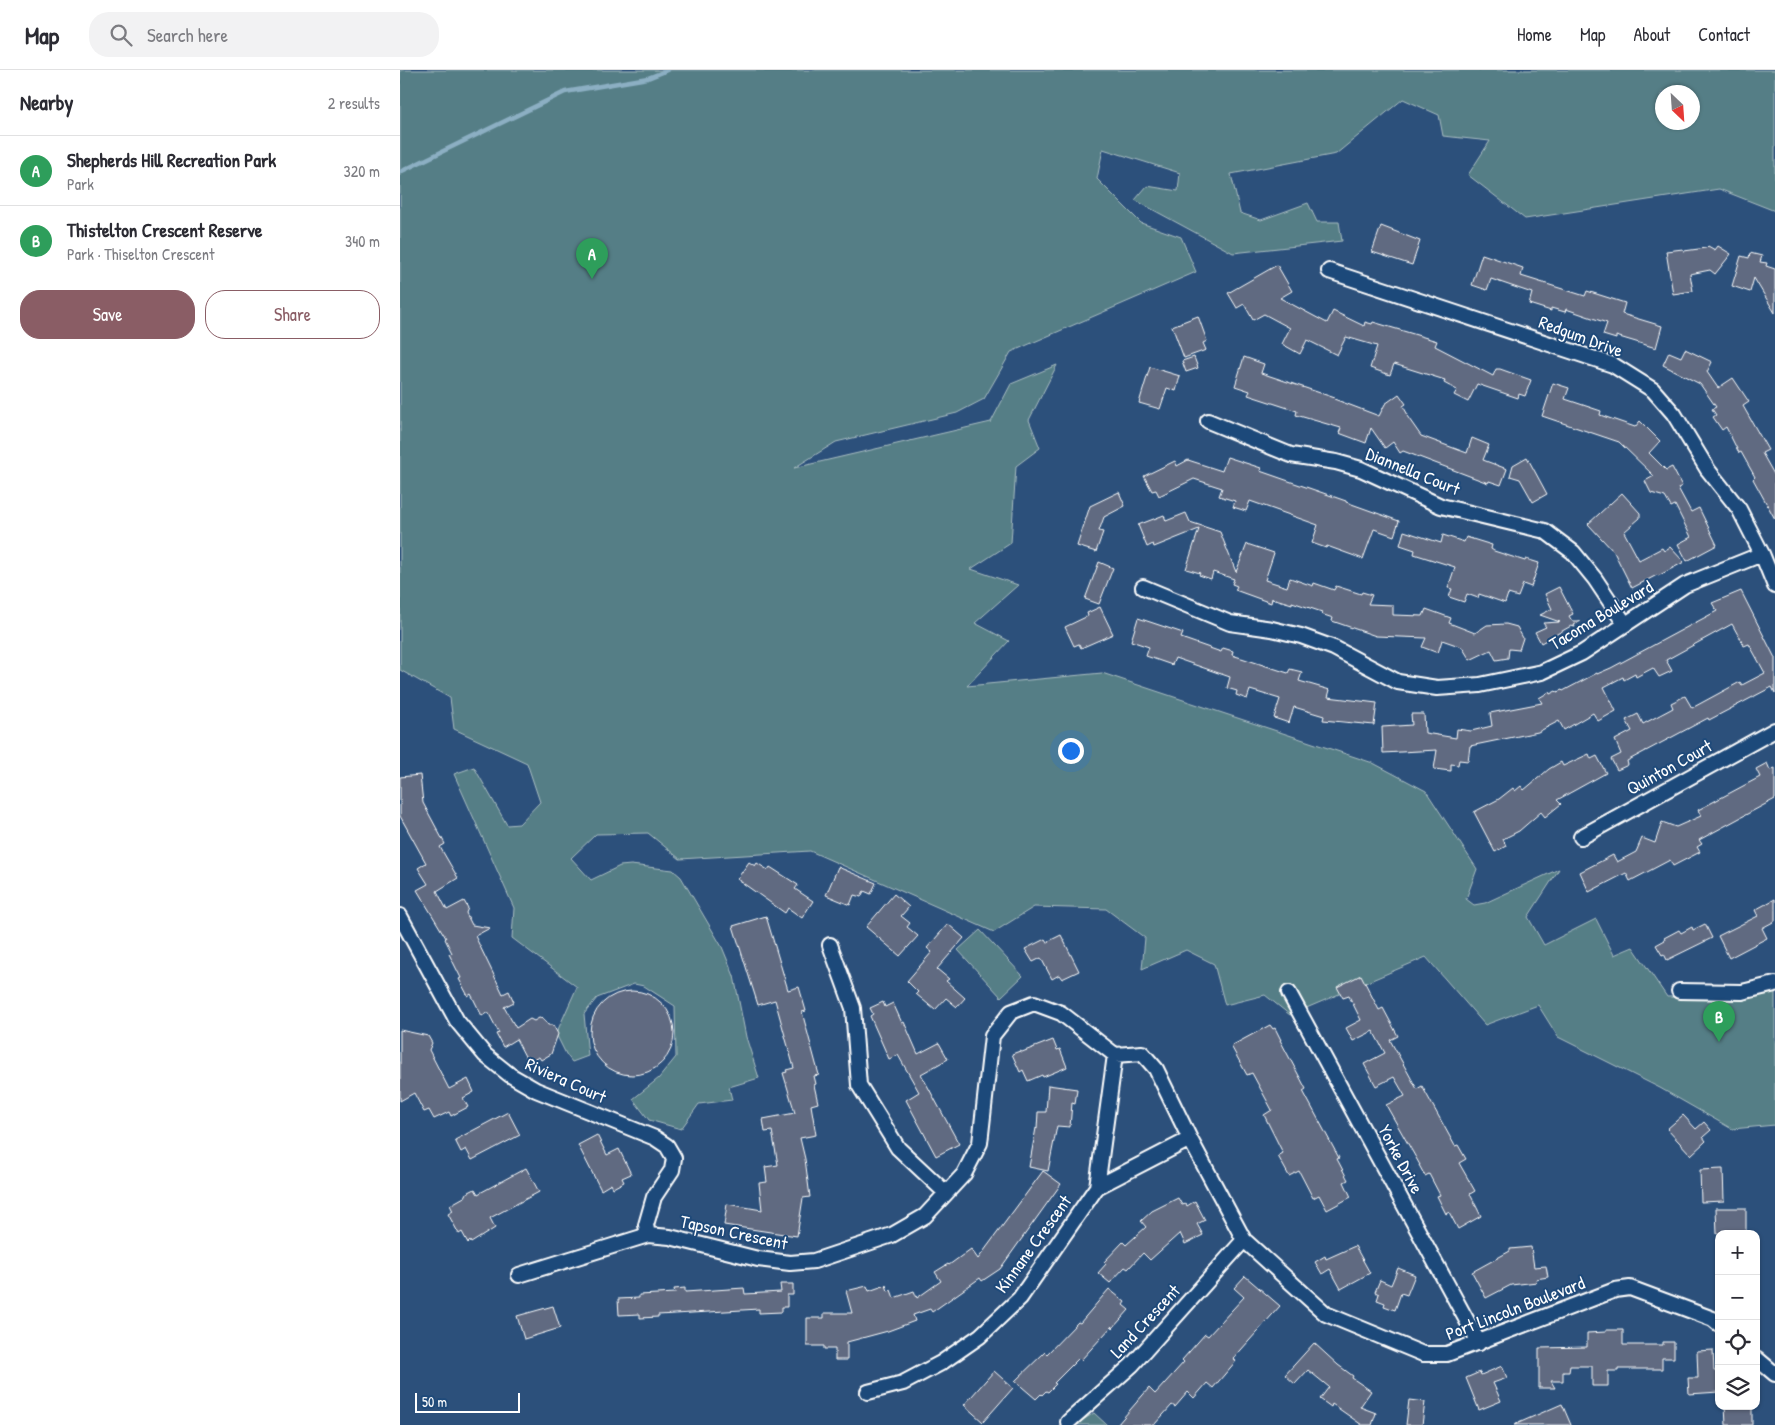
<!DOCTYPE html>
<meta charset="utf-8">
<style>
body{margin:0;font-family:"Patrick Hand",sans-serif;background:#f2f2f3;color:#2b2b33}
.controls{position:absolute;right:15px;bottom:15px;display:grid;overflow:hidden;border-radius:10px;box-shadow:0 1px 4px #0004}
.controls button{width:45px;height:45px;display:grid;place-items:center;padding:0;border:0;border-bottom:1px solid #e1e1e2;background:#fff;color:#2b2b33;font:25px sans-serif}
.compass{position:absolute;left:1255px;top:15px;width:45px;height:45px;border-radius:50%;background:#fff;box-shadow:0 1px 4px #0004;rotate:155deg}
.scale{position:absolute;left:15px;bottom:12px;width:105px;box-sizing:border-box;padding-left:5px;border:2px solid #fff;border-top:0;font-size:14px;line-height:18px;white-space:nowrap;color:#fff;-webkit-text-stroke:4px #1f4a7a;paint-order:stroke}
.you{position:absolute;left:670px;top:680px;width:18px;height:18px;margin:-12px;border:4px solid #fff;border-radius:50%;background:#1a73e8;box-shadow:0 0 0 8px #1a73e833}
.badge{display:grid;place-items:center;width:32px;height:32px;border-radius:50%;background:#8a5d65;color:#fff;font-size:16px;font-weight:700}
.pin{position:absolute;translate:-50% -41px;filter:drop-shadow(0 1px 2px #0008)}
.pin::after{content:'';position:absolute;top:26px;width:18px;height:15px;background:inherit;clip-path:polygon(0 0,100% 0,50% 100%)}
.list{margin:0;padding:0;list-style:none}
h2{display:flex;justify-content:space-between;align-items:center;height:65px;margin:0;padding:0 20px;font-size:21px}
h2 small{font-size:16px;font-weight:400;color:#7c7c81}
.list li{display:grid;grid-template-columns:32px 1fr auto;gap:15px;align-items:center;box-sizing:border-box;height:70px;padding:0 20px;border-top:1px solid #e1e1e2}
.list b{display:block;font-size:19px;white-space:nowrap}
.list p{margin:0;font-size:16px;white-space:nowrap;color:#7c7c81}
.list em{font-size:16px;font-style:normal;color:#7c7c81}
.actions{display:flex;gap:10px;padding:15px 20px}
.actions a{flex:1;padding:11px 0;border:1px solid #8a5d65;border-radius:20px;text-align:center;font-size:18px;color:#8a5d65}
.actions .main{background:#8a5d65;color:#fff}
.icon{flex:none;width:28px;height:28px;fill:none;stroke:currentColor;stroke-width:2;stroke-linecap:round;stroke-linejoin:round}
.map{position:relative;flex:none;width:1375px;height:1355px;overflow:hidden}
header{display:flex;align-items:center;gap:30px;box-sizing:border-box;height:70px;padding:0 25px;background:#fff;border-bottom:1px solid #e1e1e2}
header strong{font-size:24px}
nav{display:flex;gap:28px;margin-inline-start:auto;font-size:18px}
.search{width:350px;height:45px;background:#f2f2f3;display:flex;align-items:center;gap:12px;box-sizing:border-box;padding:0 18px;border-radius:20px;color:#7c7c81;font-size:19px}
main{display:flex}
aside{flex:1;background:#fff}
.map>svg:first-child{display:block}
.green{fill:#557e86;stroke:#aabec2;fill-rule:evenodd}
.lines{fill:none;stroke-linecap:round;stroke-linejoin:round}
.stream{stroke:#8cafc3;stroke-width:4.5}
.building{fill:#606a81;stroke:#fff}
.minor-casing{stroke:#fff;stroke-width:18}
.minor{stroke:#1f4a7a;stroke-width:14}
.labels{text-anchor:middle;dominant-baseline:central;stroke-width:4;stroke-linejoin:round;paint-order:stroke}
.street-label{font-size:18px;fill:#fff;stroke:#1f4a7a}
</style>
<header>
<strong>Map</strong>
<div class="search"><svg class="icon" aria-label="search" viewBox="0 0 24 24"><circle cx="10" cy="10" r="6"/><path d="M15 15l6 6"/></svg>Search here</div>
<nav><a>Home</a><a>Map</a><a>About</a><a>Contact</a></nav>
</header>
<main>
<aside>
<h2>Nearby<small>2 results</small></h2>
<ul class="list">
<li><span class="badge" style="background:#2e9e5b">A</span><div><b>Shepherds Hill Recreation Park</b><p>Park</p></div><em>320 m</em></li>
<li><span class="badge" style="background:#2e9e5b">B</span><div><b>Thistelton Crescent Reserve</b><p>Park · Thiselton Crescent</p></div><em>340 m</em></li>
</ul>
<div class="actions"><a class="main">Save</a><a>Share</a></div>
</aside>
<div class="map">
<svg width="1375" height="1355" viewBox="0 0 1375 1355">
<rect width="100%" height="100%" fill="#2c507b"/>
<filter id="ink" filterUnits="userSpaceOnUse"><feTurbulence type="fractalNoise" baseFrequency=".02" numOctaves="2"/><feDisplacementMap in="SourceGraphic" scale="10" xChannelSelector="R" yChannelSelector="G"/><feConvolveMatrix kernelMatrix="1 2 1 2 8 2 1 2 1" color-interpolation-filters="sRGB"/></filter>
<g filter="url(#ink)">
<path class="green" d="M0,0H1375V141L1319,119L1125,149L1068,105L1090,71L1043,66L1039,45L1003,29L936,84L831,104L840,143L861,150L908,133L917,152H939L942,171L833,183L735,130L747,116L778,121L780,103L703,79L697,109L741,153L781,167L796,202L611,282L584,329L557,343L436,372L394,398L591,352L611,314L657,295L629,350L640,378L616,396L611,473L571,499L618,515L575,553L609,571L567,616L702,603L973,693L1026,721L1077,799L1066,829L1074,835L1085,833L1159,799L1128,847L1144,875L1196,849L1214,885L1233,877L1267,927L1355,925L1375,920V1055L1332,1059L1260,1018L1158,967L1138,935L1085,955L1026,887L890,945L865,925L825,935L814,894L786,880L742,899L745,868L706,839L634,837L594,862L410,781L280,789L248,763L196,764L171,788L191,810L220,796L231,795L273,800L281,807L322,877L334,906L346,967L359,1008L329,1017L332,1030L299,1034L281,1059L249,1050L233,1029L259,1008L276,987L275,936L244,916L234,914L197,928L184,944L188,986L172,992L166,984L156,964L177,917L112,868L114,838L54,704L74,697L107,755L119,754L140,732L127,693L54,659L50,628L0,600ZM1262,22H1292V52H1262Z
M580,860L623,906L601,927L558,880Z
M694,1343L707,1355H675Z"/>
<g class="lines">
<path class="stream" d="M0,102L165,22L248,8L268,0"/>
</g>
<path class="building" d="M981,156L1020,171L1012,195L972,182Z
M1308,176L1315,180L1318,176L1331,184L1315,204L1310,200L1290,204L1293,221L1273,224L1266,181L1283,179L1284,181L1306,178Z
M1350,183L1362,186L1360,192L1367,193L1366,196L1375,199V243L1354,208L1350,222L1332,216L1341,186L1349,188Z
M1082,184L1123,198L1121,206L1185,226L1187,221L1225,233L1222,244L1262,256L1256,278L1216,266V269L1203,265L1207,253L1166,239L1165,242L1151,238V241L1129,234L1132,223L1091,209L1087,220L1072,215Z
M877,195L892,221L880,228L927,253L933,241L964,256L965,252L972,254L973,252L1037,271L1035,276L1093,306L1096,299H1100L1131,310L1125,326L1119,324L1118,328L1077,314L1068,332L1054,325L1057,320L1044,313L1045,310L994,294L990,305L970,298L977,276L946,267L937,285L907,270L900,284L882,274L890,258L864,244L853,250L844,234L837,238L828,223Z
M798,246L807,271L803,273L806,280L784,288L772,256Z
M1285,279L1312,292L1307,302L1318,318L1333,308L1349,332L1343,336L1368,380L1362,383L1375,406V449L1353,409L1355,407L1341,382L1339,383L1326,357L1322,360L1313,347L1316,345L1312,339L1316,337L1300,314L1263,295L1269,282L1281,287Z
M794,287L798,298L786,302L782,291Z
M844,287L864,294L861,303L935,328L934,329L979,346L985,334L999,324L1006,334L1003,336L1008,345L1007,346L1021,366L1067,383L1072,368L1089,375L1083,390L1107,399L1101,415L1089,411L1088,413L1003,381L1000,383L993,372L985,378L971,358L966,373L939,363L941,358L896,345L897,341L848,325L850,321L835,316Z
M750,297L780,306L776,321L767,318L760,339L739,333Z
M1153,313L1169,318L1165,329L1201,341L1200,345L1235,357L1240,351L1260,371L1249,383L1266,400L1272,397L1282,416L1278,418L1291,442L1299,438L1317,475L1287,491L1278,474L1291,467L1275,435L1271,437L1265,427L1251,423L1245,411L1254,406L1219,372L1142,346Z
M827,387L861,398L860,401L946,431V432L999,451L994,466L974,459L963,489L927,476L926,478L912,473L918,455L850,431L846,441L833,437L835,431L819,426L822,418L794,409L759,426L756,420L752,421L744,406L775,391L777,396L788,390L822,401Z
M1127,387L1147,424L1133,432L1120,409L1110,406L1113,395Z
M719,422L725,436L704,447L699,461L703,462L696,482L677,476L690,436Z
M1222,423L1240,443V448L1224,462L1239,490L1262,478L1264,481L1270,477L1284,492L1258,506L1257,505L1232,518L1214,482L1188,454Z
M786,443L790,452L820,462L836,502L847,474L874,483L865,510L887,517L890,508L913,516L914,513L934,520L936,516L961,524L962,522L972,525L968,534L993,535V545L1023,546L1026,539L1051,548L1049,553L1075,563L1087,555L1106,554L1117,557L1123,568L1119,580L1109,579L1108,588L1096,590L1091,580L1070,590L1062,577L1042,570L1038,583L1022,577L1026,568L976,566L932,551L933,548L921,544L922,542L892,532V534L872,528L871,533L835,520L837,516L832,514L834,509L813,502L811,509L799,505L800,503L786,499L799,459L754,477L753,474L747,477L738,455L764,445L766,451Z
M1004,461L1041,473L1043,465L1064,472L1066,467L1092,475L1091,479L1094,481L1125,491L1126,489L1139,493L1131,517L1123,514L1118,527L1108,524L1105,533L1079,524L1078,528L1067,524L1064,532L1049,527L1052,519L1048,518L1055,497L1014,484L1015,480L1000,475Z
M699,492L713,498L699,534L685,529Z
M1159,517L1173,544L1169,546L1172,551H1181L1174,555L1175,557L1171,556L1141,573L1135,562L1146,557L1143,553L1160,552L1140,545L1152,539L1145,524Z
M1341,521L1375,588V623L1372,617L1309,650L1308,648L1227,691L1228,695L1217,700L1211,689L1221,684L1215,670L1232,661L1226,650L1238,644L1243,654L1273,638L1271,633L1285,626L1292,638L1340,612L1342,615L1365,603L1349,574L1344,576L1332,554L1266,590L1272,601L1259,607L1253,598L1236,607L1235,604L1224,610L1223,607L1204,617L1216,641L1198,651L1193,643L1164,660L1159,651L1138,662L1070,676L1068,691L1059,690L1058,695L1051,694V701L1034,699L1037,680L983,683L982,657L1012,655L1011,644H1024L1025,663L1056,668L1057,659L1071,661L1092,656L1090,643L1142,633L1139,628L1149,622L1150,624L1156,621L1157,622L1162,620L1163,621L1197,603V604L1211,598L1317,541L1312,533Z
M700,537L713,564L681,578L679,574L674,576L665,557L688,546L687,543Z
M738,548L783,563L781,568L821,582L823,578L833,581L832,585L888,603L890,599L902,602L899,611L930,620L928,627L977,633L974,655L923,650L924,646L894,637L889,653L874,648L880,629L850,620L847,629L836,625L837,621L827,618L830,607L775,588L772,595L746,586L749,577L731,571Z
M1189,684L1191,689L1197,686L1206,703L1157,730L1161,734L1145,747L1141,742L1119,761L1103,769L1106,776L1095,782L1074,742L1099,729L1113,718L1115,721L1121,716L1124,720L1149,699L1161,692L1163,696Z
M1367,693L1370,700L1375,698V729L1299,770L1302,774L1297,777L1300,782L1273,796L1270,790L1230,811L1226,803L1189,822L1180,802L1213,785L1217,792L1236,782L1242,768L1255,773L1262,752L1276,757L1301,746L1298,740L1360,707L1356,699Z
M20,705L23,733L45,774L40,777L58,808L37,821L47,840L64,831L68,838L66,843L72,855L90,858L75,866L103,924L109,921L114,932L104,937L116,958L130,949L134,951L139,948L144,949L148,955H153L158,964L151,984L141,990L139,987L128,992L116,969L103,977L96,964L99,963L88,942L82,946L71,924L68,926L59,909L61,908L49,884L52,883L45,869L46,868L17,820L28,814L18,798L26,793L0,746V707Z
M349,792L355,796L357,793L368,800L370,797L398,815L395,819L413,831L402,848L388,838L385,843L337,809Z
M438,797L476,813L471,824L464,821L461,827L454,825L450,835L426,825Z
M494,824L509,837L501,846L510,853L507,857L518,866L500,886L466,857Z
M1375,829V851L1362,858L1367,868L1329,888L1318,866L1358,846L1355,840Z
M366,846L388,920L399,917L406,941L402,942L419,1005L414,1006L416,1014L414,1015L418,1033L411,1035L416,1065L400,1068L405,1089L410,1127L403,1128L397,1166L324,1155L327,1134L362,1140L359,1113L367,1112L365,1097L378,1095L372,1061L365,1062L363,1049L395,1043L383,1003L387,1002L386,1000L394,998L375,930L358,935L333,856Z
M548,854L564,868L537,899L549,909L546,911L565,928L557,937L546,928L535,940L516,924L518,922L507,911L532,882L527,878Z
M1305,854L1312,868L1267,890L1264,884L1262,885L1256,875L1265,870L1264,868L1279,860L1281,863L1292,857L1293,860Z
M661,865L679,901L662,909L659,905L652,909L641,888L633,892L625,879L645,869L647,872Z
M961,905L979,940L983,938L998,966L990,970L1017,1019L1022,1016L1055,1076L1058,1075L1066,1089L1059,1093L1075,1121L1070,1124L1081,1146L1058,1159L1049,1142L1046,1144L1037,1126L1040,1125L1029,1104L1025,1106L1019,1095H1020L986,1035L1005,1026L994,1007L976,1016L964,994L985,983L973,961L953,971L946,958L961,950L949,926L943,928L937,917Z
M190 963a42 42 0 1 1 84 0a42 42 0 1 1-84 0Z
M483,932L485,937L493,933L502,953L504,952L518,984L539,973L548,989L521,1004L559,1074L536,1086L506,1030L519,1022L498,985L489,989L470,946L473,944L470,938Z
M870,955L873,959L875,958L881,970H880L906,1019L903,1021L939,1088L937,1089L948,1110L944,1112L951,1127L927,1140L919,1125L913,1128L899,1101L889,1106L878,1086L883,1083L864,1045L872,1040L852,1003L847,1005L831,976Z
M0,960L28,966L32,973L29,980L49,1019L68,1009L74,1022L63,1028L68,1037L51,1046L49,1042L34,1049L29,1040L24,1042L14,1023L0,1031Z
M653,970L657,980L660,979L667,997L643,1007L642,1005L628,1011L623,1000L620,1002L612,984L620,981L622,982Z
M648,1015L677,1019L675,1034L672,1033L670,1057L657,1056L648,1101L629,1097L636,1058L637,1059L638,1042H646Z
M108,1042L120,1065L72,1090L66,1079L61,1082L55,1070Z
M1283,1045L1296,1059L1304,1052L1311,1060L1303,1067L1306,1071L1291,1085L1267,1059Z
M197,1065L207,1085L219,1079L231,1104L222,1108L224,1112L213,1118L211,1114L201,1120L178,1075Z
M126,1098L139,1122L90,1148L95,1158L71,1173L70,1171L68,1173L62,1162L59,1164L48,1144L53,1141L50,1135L66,1126L65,1124L75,1119L78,1124Z
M1323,1099L1324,1131L1301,1132L1300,1100Z
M643,1101L661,1114L600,1199L582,1211L580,1208L532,1242L530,1239L513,1245L515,1251L488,1261L447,1272V1290H435V1279H424V1276H407V1248H424V1243H452L446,1221L467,1216L469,1221L486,1215L488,1221L491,1220L494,1228L514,1221L517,1228L541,1211L535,1202L548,1194L549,1195L571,1179L578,1189Z
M778,1128L782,1135L786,1134L787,1136L795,1131L805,1150L797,1154L803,1165L785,1174L780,1163L750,1190L743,1183L728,1199L725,1197L710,1213L698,1203L706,1194L704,1192L723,1172L726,1175L746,1157L741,1151L752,1141Z
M1316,1138H1346V1164H1317Z
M955,1176L970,1203L941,1219L930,1199L922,1204L915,1192L925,1186L926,1189Z
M1131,1177L1134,1197L1146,1196L1148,1207L1136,1209L1137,1212L1111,1215L1086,1228L1072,1202L1110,1181V1179Z
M998,1198L1015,1205L1007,1225L1001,1223L995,1240L984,1236L985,1233L977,1230L979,1224L975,1222L980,1210L991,1215Z
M845,1206L880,1236L833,1289L836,1291L813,1318L807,1313L794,1328L788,1322L775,1337L772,1335L754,1355H717L749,1318L755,1324L784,1292L782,1290L805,1264L808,1266L844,1227L834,1218Z
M380,1214H393V1225H387V1237H382V1242L359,1243V1239L258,1245V1247L240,1248V1244L219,1245L218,1229L239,1228V1225L275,1223L274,1219L285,1218V1222L344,1218L345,1224L381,1222Z
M709,1219L725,1232L723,1235L729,1240L713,1258L712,1256L681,1290L679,1288L654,1313L656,1314L648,1322L646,1321L642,1325L641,1324L636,1329L615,1311L645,1282L647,1284L678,1252L680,1253Z
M153,1236L160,1258L124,1269L117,1246Z
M1206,1260H1223V1275H1263V1272H1274V1288H1262V1299H1218V1301H1208V1316H1192V1296H1170L1169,1302H1163V1311H1151L1155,1318H1139V1278L1187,1277V1263L1206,1262Z
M914,1273L938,1295L953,1306L952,1308L971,1321L960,1337L976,1343L972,1355H962L932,1334L931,1337L920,1329L929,1317L908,1300L895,1314L885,1305Z
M1313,1280L1314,1301H1319V1322L1289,1324L1288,1308H1298L1297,1281Z
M1102,1296L1107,1308L1093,1313L1101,1331L1079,1340L1066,1308L1080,1302L1081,1305Z
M594,1301L613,1318L583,1352L564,1335Z
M1009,1330L1025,1332L1022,1355H1006Z
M1162,1334L1171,1355H1114Z
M1325,1336H1352V1355H1326Z"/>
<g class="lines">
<g class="minor-casing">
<path id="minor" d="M929,201L1213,295L1253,320L1274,344L1308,400L1339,439L1362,484L1375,516
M808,351L891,385L936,392L961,399L1041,436L1145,461L1173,482L1195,509L1225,554
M743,517L830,553L872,559L901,566L934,578L998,612L1037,618L1080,615L1142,602L1182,583L1285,515L1362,484
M1181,767L1375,660
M0,846L57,951L85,985L110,1005L136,1020L255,1068L267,1076L274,1088L272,1100L254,1127L246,1155L248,1165
M430,875L453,938L459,1015L498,1078L546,1123
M1279,921L1342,922L1375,914
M889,923L1079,1273
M697,1117L790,1069
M119,1205L248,1165L270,1167L358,1189L390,1193L414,1191L492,1165L525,1146L564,1104L580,1073L592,966L611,942L634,933L661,943L715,985L742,983L756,999L790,1069L844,1170L926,1244L1023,1284H1047L1215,1220L1230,1218L1313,1249L1319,1254
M1356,1288L1375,1304
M468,1322L503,1313L541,1293L580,1266L620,1228L697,1117L715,985
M668,1352L732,1295L844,1170"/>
</g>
<use href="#minor" class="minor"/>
</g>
</g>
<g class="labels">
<g class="street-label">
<text transform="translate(1181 266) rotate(20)">Redgum Drive</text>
<text transform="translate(1013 401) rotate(22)">Diannella Court</text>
<text transform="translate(1201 545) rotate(-31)">Tacoma Boulevard</text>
<text transform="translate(1269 697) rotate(-29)">Quinton Court</text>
<text transform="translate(166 1010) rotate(24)">Riviera Court</text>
<text transform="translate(1001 1089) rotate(62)">Yorke Drive</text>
<text transform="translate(334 1162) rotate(12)">Tapson Crescent</text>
<text transform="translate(633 1174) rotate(-54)">Kinnane Crescent</text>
<text transform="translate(1115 1238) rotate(-21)">Port Lincoln Boulevard</text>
<text transform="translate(745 1251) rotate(-47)">Land Crescent</text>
</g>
</g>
</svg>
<div class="controls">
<button>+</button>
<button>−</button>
<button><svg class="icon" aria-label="locate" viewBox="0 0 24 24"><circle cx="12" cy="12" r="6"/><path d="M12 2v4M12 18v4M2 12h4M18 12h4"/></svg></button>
<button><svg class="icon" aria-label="layers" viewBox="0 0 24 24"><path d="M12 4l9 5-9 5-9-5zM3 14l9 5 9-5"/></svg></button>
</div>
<svg class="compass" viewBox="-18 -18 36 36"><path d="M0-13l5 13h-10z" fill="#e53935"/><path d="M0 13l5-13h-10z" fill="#7c7c81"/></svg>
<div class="scale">50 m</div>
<div class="you"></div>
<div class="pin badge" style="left:192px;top:209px;background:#2e9e5b">A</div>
<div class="pin badge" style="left:1319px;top:972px;background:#2e9e5b">B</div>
</div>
</main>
